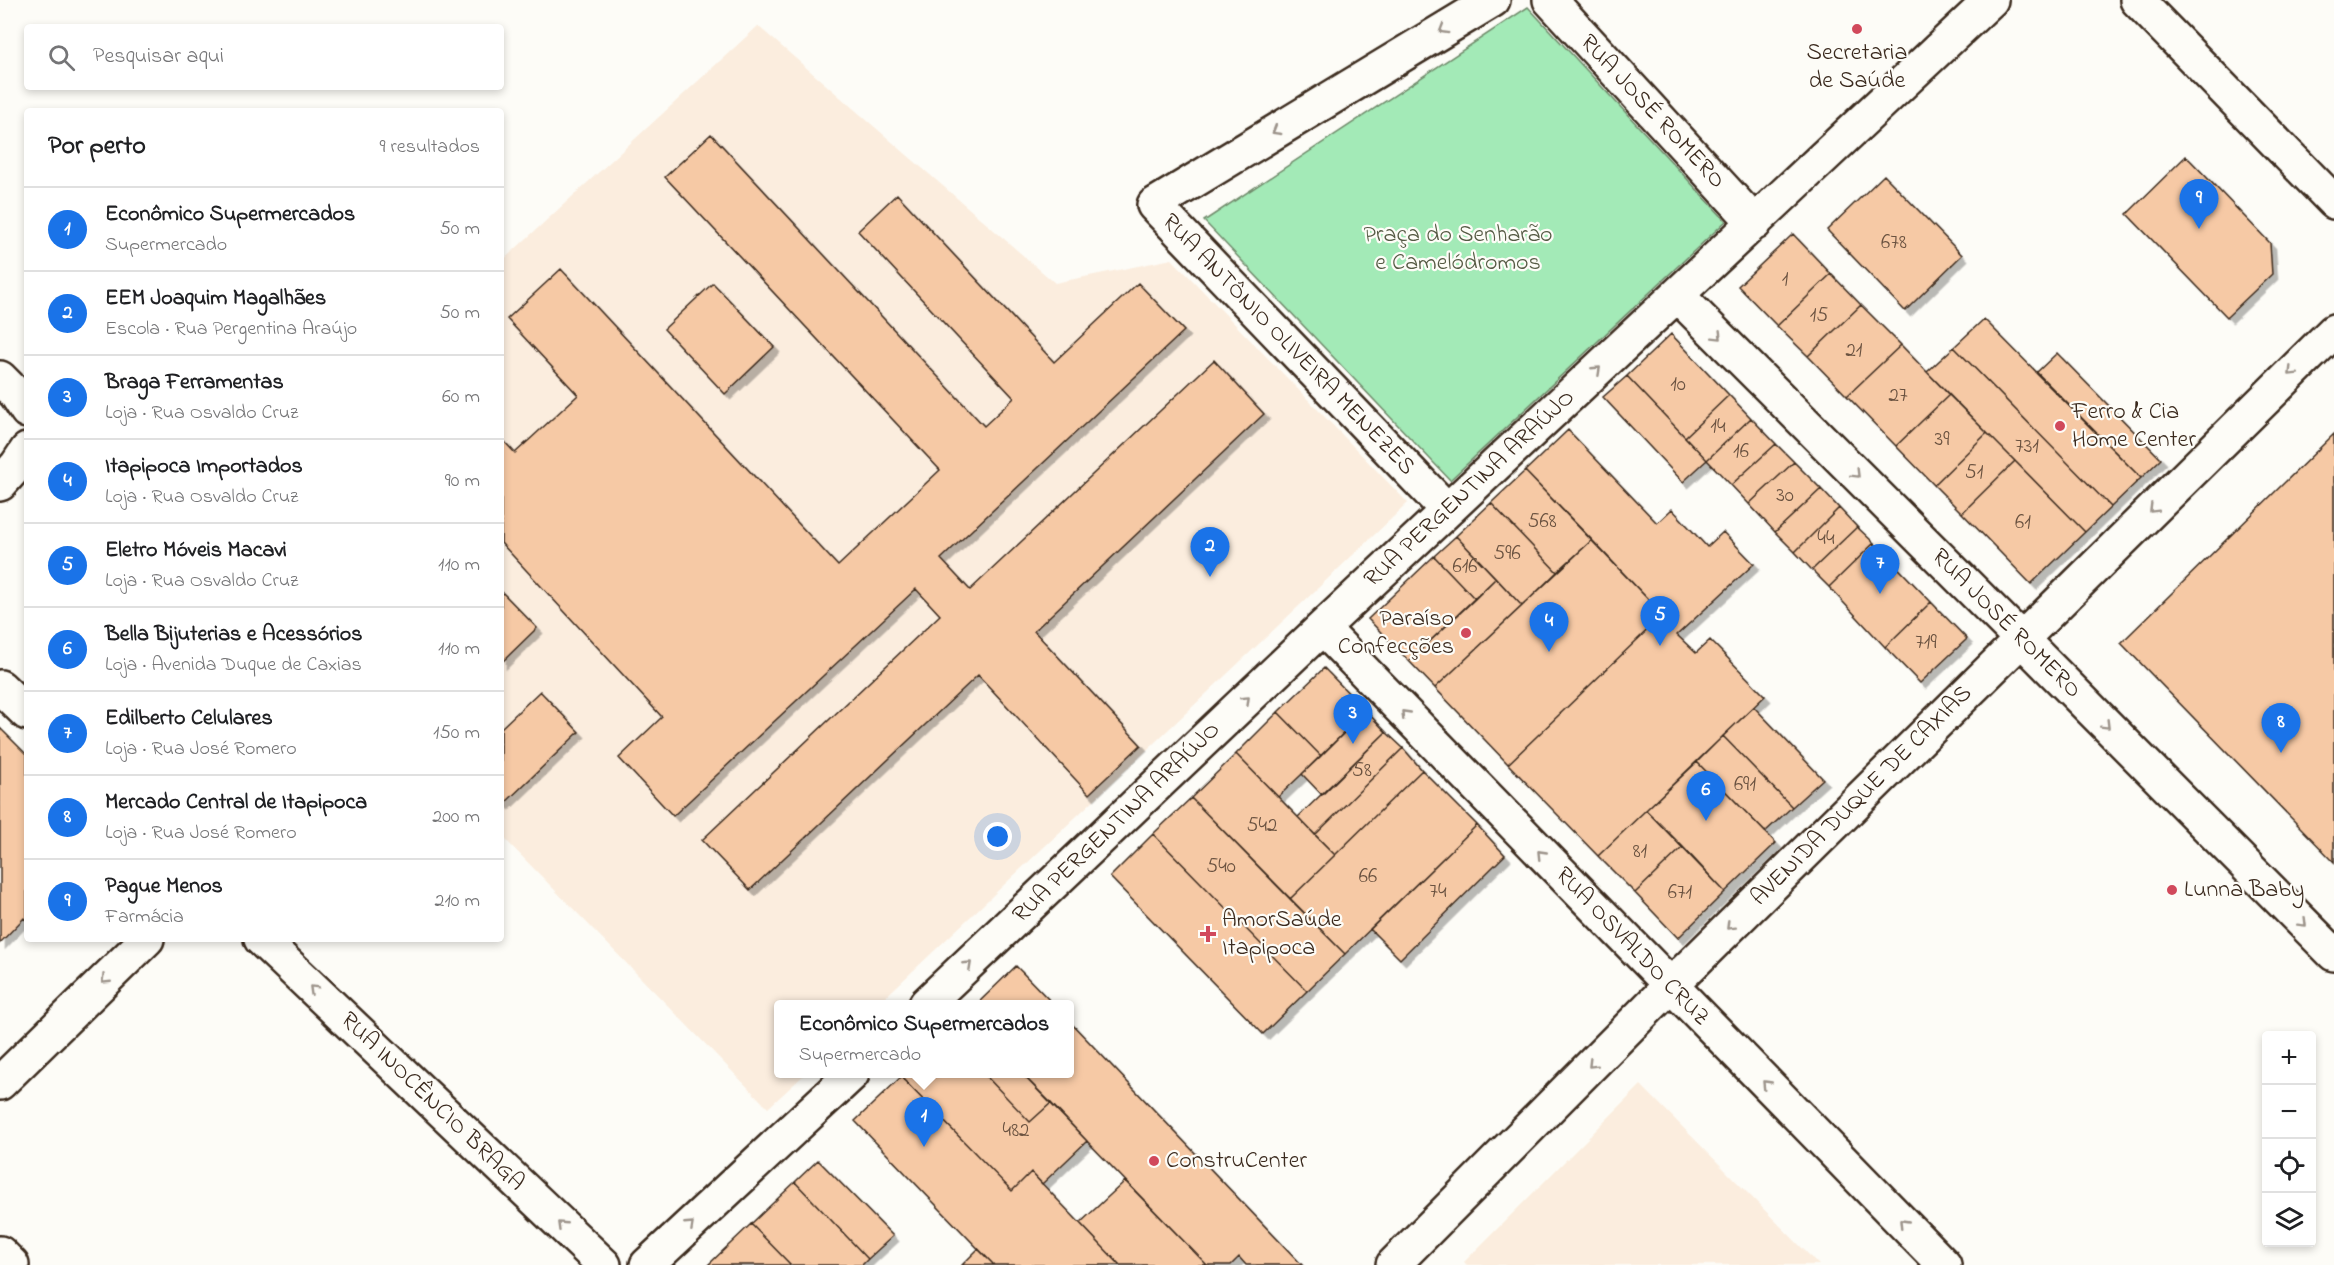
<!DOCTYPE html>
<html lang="pt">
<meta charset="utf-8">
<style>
body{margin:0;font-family:"Indie Flower",sans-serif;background:#f6f6f6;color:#202124}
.controls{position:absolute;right:18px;bottom:18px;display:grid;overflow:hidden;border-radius:6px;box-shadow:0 3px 9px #0003}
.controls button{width:54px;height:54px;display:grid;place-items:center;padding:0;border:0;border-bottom:2px solid #e0e0e0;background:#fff;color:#202124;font:30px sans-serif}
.you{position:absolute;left:998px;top:837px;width:21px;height:21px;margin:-15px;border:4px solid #fff;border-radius:50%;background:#1a73e8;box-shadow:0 0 0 9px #1a73e833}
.badge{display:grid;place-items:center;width:39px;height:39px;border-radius:50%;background:#1a73e8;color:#fff;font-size:20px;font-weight:700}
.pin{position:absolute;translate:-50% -50px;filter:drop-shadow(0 2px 3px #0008)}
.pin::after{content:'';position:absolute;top:32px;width:21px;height:18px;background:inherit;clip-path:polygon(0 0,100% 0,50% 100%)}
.popup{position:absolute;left:774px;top:1000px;width:300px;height:78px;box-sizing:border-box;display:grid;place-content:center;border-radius:6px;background:#fff;filter:drop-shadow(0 2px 4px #0005);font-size:20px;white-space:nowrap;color:#757577}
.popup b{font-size:22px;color:#202124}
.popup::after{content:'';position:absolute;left:50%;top:100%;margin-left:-12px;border:12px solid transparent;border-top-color:#fff}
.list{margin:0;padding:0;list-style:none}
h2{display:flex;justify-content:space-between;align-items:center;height:78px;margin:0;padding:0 24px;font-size:26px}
h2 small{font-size:20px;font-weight:400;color:#757577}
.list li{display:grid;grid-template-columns:39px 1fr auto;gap:18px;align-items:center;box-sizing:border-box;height:84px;padding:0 24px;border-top:2px solid #e0e0e0}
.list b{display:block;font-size:22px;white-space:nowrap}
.list p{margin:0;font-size:20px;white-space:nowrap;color:#757577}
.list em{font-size:20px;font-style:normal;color:#757577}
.icon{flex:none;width:33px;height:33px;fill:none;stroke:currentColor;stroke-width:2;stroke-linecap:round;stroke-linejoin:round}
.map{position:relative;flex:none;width:2334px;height:1265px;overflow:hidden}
.search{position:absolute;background:#fff;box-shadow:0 3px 9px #0003;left:24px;top:24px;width:480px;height:66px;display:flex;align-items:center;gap:15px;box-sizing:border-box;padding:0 21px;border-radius:6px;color:#757577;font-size:22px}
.panel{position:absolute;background:#fff;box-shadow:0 3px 9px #0003;left:24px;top:108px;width:480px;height:834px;border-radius:6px}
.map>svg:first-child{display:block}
.built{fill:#fbedde;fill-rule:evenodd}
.green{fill:#a3eab7;stroke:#6f8a6a;stroke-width:1.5}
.building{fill:#f6c9a5;stroke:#3b2a1e;stroke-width:1.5;filter:url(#shadow)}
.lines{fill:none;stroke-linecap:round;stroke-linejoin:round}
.street-casing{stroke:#3b2a1e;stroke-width:38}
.secondary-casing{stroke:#3b2a1e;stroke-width:38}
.primary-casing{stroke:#3b2a1e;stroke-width:38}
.street{stroke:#fdfcf7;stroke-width:33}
.secondary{stroke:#fdfcf7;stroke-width:33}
.primary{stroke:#fdfcf7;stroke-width:33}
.oneway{stroke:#9c938a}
.poi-dot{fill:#d1495b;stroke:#fdfcf7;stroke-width:2}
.labels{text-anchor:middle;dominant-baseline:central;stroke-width:4.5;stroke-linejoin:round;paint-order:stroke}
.number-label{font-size:21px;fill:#6a5240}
.poi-label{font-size:24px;fill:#3b2a1e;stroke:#fdfcf7;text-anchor:start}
.street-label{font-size:24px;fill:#3b2a1e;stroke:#fdfcf7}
.park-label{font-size:24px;fill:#555a44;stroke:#fdfcf7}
</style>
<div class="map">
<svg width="2334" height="1265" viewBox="0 0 2334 1265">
<defs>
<filter id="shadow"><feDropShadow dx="5.5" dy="5.5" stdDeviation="0" flood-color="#0004"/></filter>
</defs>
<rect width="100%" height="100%" fill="#fdfcf7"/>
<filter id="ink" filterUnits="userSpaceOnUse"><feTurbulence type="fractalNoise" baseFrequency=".0167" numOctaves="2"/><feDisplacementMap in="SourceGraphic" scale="12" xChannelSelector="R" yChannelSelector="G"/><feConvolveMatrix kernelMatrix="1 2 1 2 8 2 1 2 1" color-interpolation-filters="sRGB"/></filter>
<g filter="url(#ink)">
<path class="built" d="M758,26L1055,283L1172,259L1408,503L878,1004H778V1074H805L768,1108L501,835V801L504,804L579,732L540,691L501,728V663L537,628L501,591V543L662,717L916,589L940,615L703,840L750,890L978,675L1089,794L1140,745L1034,631L1264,414L1214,361L970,590L941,559L1183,331L1138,283L1054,362L897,194L858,231L1014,398L984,426L711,134L666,177L940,470L838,566L561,269L507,319L578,395L515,453L501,438V262ZM713,283L773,347L725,394L664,329Z
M1641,1085L1819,1265H1467L1464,1262Z"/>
<path class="green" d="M1528,7L1726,221L1450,480L1204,221Z"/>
<path class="building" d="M711,134L984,426L1014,398L858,231L897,194L1054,362L1138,283L1184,331L941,559L970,590L1214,360L1264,414L1034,631L1141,745L1089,794L978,675L750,890L702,840L940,615L916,589L673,816L619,758L662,717L501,543V438L515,453L578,395L507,319L561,269L838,566L940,470L665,177Z
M2186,156L2270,243L2272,274L2227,317L2127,214Z
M1884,175L1962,255L1905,311L1827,230Z
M1793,234L1831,274L1777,326L1738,286Z
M1831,274L1861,305L1808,356L1777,326Z
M713,283L774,347L725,394L664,329Z
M1861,305L1901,345L1847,396L1808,356Z
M1984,319L2141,478L2111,507L1954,347Z
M1671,334L1729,395L1685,437L1627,376Z
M1901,345L1949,395L1896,446L1847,396Z
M1954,347L2111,507L2085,532L1927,372Z
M2057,353L2161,459L2141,478L2036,373Z
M1627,376L1707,460L1683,482L1603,397Z
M1729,395L1751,418L1707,460L1685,437Z
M1949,395L1987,433L1934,485L1896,446Z
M1751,418L1776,444L1731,485L1707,460Z
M1568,430L1657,523L1672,509L1707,547L1723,532L1754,564L1677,635L1696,653L1710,640L1765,696L1598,856L1508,764L1663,615L1525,471Z
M1987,433L2015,461L1962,513L1934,485Z
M2334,434V862L2121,643Z
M1776,444L1794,462L1749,504L1731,485Z
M2015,461L2085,532L2031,584L1962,513Z
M1794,462L1821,489L1775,532L1749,504Z
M1525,471L1592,540L1557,572L1491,503Z
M1821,489L1839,508L1795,552L1775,532Z
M1491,503L1557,572L1522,606L1456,536Z
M1839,508L1857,527L1812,570L1795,552Z
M1857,527L1874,543L1829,587L1812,570Z
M1456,536L1496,578L1475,599L1434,556Z
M1592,540L1663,615L1508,764L1435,688Z
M1874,543L1931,602L1885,647L1829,587Z
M1434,556L1475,599L1409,661L1368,619Z
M1496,578L1522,606L1435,688L1409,661Z
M501,591L537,628L501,663Z
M1931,602L1967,639L1920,683L1885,647Z
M1324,668L1366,711L1321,756L1278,712Z
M540,691L579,732L504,804L501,801V728Z
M1754,707L1823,779L1792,807L1723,736Z
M1366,711L1386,732L1322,795L1302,774Z
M1278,712L1321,756L1278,797L1236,754Z
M0,728L27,755V921L24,918L0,943Z
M1386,732L1403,748L1315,835L1298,817Z
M1723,736L1792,807L1765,832L1697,762Z
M1403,748L1422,770L1335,855L1315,835Z
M1236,754L1335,855L1290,899L1191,798Z
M1697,762L1776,843L1725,892L1646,810Z
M1422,770L1477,825L1345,954L1290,899Z
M1191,798L1345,954L1307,991L1153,834Z
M1646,810L1683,847L1635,893L1598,856Z
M1477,825L1505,855L1400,959L1370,929Z
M1153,834L1307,991L1263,1034L1110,877Z
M1683,847L1725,892L1678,938L1635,893Z
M1016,966L1053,1004H977Z
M1070,1022L1302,1265H1246L1239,1257L1231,1265H1207L1022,1074H1070Z
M905,1074H984L1030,1122L1051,1103L1087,1141L1042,1184L1031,1172L1012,1191L901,1077Z
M984,1074H1022L1051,1103L1030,1122Z
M901,1077L1012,1191L1031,1172L1120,1265H994L855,1121Z
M818,1160L893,1236L868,1259L795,1182Z
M1125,1181L1207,1265H1120L1080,1223Z
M795,1182L868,1259L862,1265H791L751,1224Z
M751,1224L791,1265H708Z
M978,1249L994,1265H962Z"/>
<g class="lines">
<g class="street-casing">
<path id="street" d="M1550,0L1755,223
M2137,0L2334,202
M1677,295L2021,639
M0,378L16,394L27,411
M0,484L17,465L27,450
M1447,510L1154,205L1493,0
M1322,628L1944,1265
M0,687L27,713
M261,939L604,1265
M926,1004L1322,628L1991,0
M0,1083L147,939
M0,1253L12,1265
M647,1265L852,1074"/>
</g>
<g class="secondary-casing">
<path id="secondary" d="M2021,639L2334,954"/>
</g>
<g class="primary-casing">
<path id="primary" d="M1393,1265L1670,986L2334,331"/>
</g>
<use href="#street" class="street"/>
<use href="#secondary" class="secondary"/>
<use href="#primary" class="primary"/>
</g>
<defs><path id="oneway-chevron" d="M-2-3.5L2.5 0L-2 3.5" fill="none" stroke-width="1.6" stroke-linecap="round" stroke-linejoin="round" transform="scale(1.5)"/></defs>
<g class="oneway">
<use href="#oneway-chevron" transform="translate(1443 30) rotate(149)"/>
<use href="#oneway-chevron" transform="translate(1276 131) rotate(149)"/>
<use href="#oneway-chevron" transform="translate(1718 336) rotate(45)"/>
<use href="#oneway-chevron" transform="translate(1597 370) rotate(-43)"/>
<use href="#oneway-chevron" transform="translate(2292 372) rotate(135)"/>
<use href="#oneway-chevron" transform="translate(1856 474) rotate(45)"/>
<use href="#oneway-chevron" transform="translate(2153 509) rotate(135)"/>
<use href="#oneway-chevron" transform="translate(1246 700) rotate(-44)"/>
<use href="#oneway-chevron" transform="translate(1405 714) rotate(-134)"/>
<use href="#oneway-chevron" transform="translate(2106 725) rotate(45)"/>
<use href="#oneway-chevron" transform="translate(1541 854) rotate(-134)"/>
<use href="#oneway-chevron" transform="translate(2303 923) rotate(45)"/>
<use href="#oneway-chevron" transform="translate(1730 926) rotate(135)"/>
<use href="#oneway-chevron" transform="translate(968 965) rotate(-43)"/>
<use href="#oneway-chevron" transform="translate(105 980) rotate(136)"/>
<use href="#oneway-chevron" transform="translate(313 989) rotate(-136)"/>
<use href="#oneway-chevron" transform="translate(1592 1064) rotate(135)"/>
<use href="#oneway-chevron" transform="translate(1766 1084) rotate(-134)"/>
<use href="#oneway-chevron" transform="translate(1903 1223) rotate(-134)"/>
<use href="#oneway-chevron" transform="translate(561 1225) rotate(-136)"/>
<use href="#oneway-chevron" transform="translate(690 1225) rotate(-43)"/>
</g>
</g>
<g class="poi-dot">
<circle cx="1857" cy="29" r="6"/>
<circle cx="2060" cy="426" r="6"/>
<circle cx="1466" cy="633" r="6"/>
<circle cx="2172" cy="890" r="6"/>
<path d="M1205 925h6v6h6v6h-6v6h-6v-6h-6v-6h6z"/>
<circle cx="1154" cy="1161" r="6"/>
</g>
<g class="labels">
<g class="number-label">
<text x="1894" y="243">678</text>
<text x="1785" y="280">1</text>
<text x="1819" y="316">15</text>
<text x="1854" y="351">21</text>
<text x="1678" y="385">10</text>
<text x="1898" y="396">27</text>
<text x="1718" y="427">14</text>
<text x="1942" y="440">39</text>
<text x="2027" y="447">731</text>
<text x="1741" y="452">16</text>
<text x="1974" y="473">51</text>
<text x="1785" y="496">30</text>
<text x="1542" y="522">568</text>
<text x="2023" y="523">61</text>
<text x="1826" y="539">44</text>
<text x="1507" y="554">596</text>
<text x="1465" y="567">616</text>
<text x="1926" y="643">719</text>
<text x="1362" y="771">58</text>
<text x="1745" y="785">691</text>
<text x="1262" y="826">542</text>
<text x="1640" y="852">81</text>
<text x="1221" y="867">540</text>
<text x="1368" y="877">66</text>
<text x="1438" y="892">74</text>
<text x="1680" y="893">671</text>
<text x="1016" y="1131">482</text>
</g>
<g class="poi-label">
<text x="1857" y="53" text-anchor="middle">Secretaria<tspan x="1857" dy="28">de Saúde</tspan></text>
<text x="2072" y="412">Ferro &amp; Cia<tspan x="2072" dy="28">Home Center</tspan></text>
<text x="1454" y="619" text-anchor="end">Paraíso<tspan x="1454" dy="28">Confecções</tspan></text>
<text x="2184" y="890">Lunna Baby</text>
<text x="1222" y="920">AmorSaúde<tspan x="1222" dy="28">Itapipoca</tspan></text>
<text x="1166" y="1161">ConstruCenter</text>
</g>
<g class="street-label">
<text transform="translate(1652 112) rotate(47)">RUA JOSÉ ROMERO</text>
<text transform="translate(1288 345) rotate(46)">RUA ANTÔNIO OLIVEIRA MENEZES</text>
<text transform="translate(1470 489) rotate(-43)">RUA PERGENTINA ARAÚJO</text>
<text transform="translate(2006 624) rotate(45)">RUA JOSÉ ROMERO</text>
<text transform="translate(1862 796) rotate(-45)">AVENIDA DUQUE DE CAXIAS</text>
<text transform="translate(1117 823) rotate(-44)">RUA PERGENTINA ARAÚJO</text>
<text transform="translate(1632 947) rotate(46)">RUA OSVALDO CRUZ</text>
<text transform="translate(432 1102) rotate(44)">RUA INOCÊNCIO BRAGA</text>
</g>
<g class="park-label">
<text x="1458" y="235">Praça do Senharão<tspan x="1458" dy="28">e Camelódromos</tspan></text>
</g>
</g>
</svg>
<div class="controls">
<button>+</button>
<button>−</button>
<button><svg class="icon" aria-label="locate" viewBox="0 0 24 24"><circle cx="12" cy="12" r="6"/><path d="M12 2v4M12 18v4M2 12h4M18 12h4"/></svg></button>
<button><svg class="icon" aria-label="layers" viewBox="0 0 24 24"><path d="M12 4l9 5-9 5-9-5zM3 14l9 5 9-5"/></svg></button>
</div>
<div class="you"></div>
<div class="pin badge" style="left:924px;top:1147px">1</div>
<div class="popup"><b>Econômico Supermercados</b>Supermercado</div>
<div class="pin badge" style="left:1210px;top:577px">2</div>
<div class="pin badge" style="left:1353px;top:744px">3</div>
<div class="pin badge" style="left:1549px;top:652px">4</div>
<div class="pin badge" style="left:1660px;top:646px">5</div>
<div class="pin badge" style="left:1706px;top:821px">6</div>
<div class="pin badge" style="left:1880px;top:594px">7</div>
<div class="pin badge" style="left:2281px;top:753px">8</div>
<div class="pin badge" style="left:2199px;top:229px">9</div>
<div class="search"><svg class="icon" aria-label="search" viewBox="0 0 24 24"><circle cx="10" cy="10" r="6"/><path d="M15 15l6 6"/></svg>Pesquisar aqui</div>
<section class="panel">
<h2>Por perto<small>9 resultados</small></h2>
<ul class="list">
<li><span class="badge">1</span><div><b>Econômico Supermercados</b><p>Supermercado</p></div><em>50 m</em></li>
<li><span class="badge">2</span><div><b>EEM Joaquim Magalhães</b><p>Escola · Rua Pergentina Araújo</p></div><em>50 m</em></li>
<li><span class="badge">3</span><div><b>Braga Ferramentas</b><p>Loja · Rua Osvaldo Cruz</p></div><em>60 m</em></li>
<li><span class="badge">4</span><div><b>Itapipoca Importados</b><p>Loja · Rua Osvaldo Cruz</p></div><em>90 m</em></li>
<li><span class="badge">5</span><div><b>Eletro Móveis Macavi</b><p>Loja · Rua Osvaldo Cruz</p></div><em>110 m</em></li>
<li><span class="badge">6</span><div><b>Bella Bijuterias e Acessórios</b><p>Loja · Avenida Duque de Caxias</p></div><em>110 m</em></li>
<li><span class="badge">7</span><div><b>Edilberto Celulares</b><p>Loja · Rua José Romero</p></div><em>150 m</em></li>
<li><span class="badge">8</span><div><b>Mercado Central de Itapipoca</b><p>Loja · Rua José Romero</p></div><em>200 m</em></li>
<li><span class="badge">9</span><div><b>Pague Menos</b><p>Farmácia</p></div><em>210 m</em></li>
</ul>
</section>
</div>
